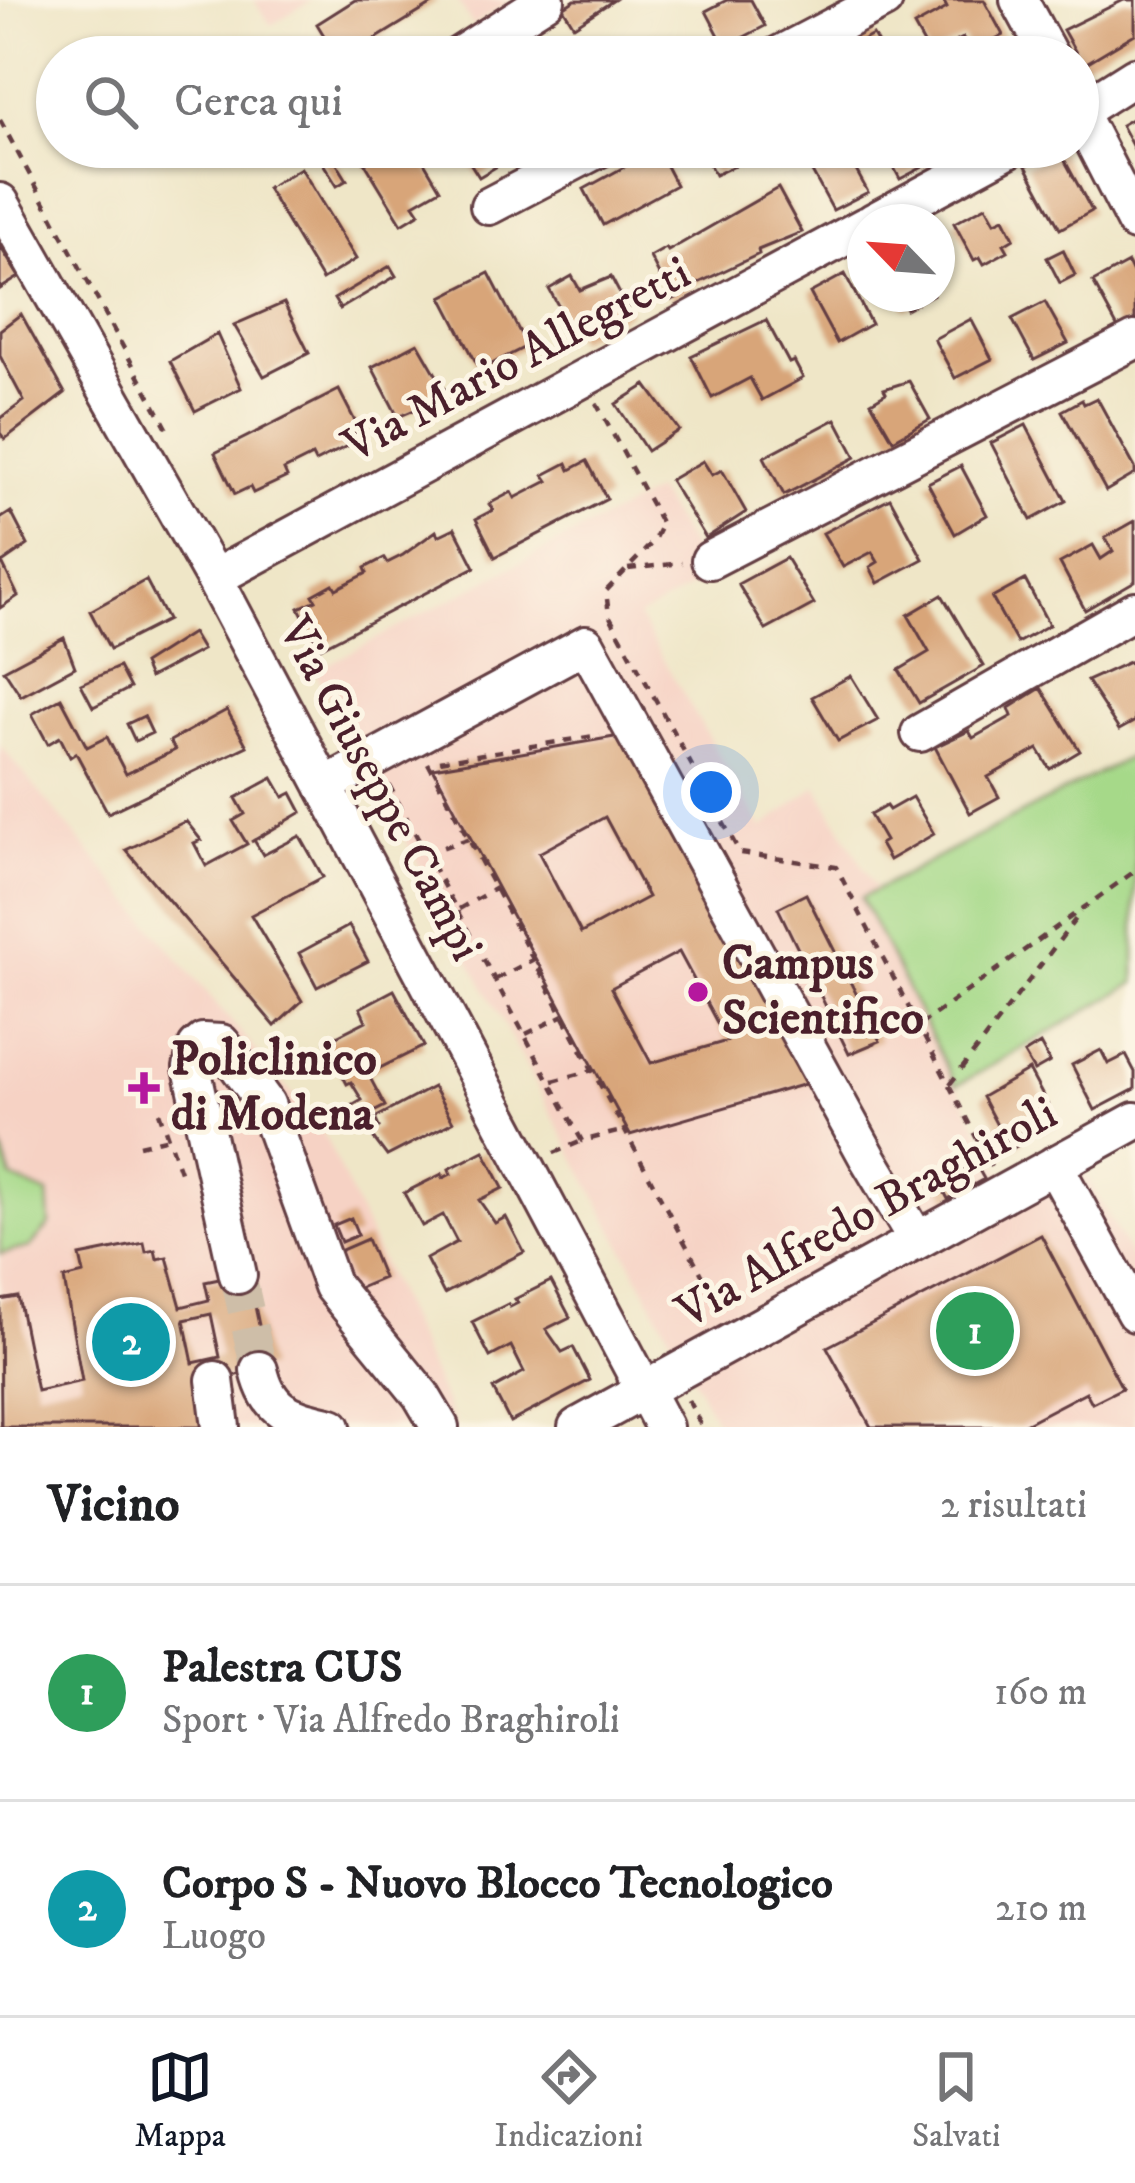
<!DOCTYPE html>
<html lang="it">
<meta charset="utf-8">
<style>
body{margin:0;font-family:"IM FELL DW Pica",serif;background:#f6f6f6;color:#202124}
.compass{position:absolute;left:847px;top:204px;width:108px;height:108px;border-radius:50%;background:#fff;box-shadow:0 3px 9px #0004;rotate:295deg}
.you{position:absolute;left:711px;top:792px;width:42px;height:42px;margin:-30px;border:9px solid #fff;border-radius:50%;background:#1a73e8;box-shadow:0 0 0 18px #1a73e833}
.badge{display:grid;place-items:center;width:78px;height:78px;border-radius:50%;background:#111827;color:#fff;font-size:39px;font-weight:700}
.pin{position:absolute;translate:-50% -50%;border:6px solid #fff;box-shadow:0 3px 12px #0006}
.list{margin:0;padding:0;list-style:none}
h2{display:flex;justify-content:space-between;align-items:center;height:156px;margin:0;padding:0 48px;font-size:51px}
h2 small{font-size:39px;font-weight:400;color:#757577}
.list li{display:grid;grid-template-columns:78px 1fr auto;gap:36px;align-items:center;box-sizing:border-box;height:216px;padding:0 48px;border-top:3px solid #e0e0e0}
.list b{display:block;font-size:45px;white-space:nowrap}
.list p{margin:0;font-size:39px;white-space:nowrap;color:#757577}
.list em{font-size:39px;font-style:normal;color:#757577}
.icon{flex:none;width:66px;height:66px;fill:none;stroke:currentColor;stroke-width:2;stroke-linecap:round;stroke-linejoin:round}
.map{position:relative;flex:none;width:1135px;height:1427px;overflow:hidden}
.search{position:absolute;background:#fff;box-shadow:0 3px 9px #0004;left:36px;right:36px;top:36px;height:132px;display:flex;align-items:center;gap:30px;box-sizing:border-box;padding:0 42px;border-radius:66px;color:#757577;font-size:45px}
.sheet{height:588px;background:#fff}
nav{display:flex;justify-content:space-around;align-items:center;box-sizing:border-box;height:168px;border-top:3px solid #e0e0e0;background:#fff;font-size:33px;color:#757577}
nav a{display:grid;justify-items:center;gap:6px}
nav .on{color:#111827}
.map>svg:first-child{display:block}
.built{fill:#f6d2c4}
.green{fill:#a6d989;stroke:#787c5a;stroke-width:3}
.building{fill:#d8a579;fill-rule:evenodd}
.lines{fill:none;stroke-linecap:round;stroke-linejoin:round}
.minor-tunnel{stroke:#cebea8;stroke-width:36;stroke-dasharray:36 18;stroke-linecap:butt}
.minor-casing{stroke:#633d42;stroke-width:42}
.path{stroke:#633d42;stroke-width:4.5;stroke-dasharray:9 9;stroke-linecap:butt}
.minor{stroke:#fff;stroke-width:36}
.poi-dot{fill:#b5179e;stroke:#fcf5e5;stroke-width:4.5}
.labels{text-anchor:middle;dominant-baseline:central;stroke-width:10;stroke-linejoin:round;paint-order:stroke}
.street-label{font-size:48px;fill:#4a1f2b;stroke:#fcf5e5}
.poi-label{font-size:48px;font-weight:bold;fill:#4a1f2b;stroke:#fcf5e5;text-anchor:start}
</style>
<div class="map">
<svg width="1135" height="1427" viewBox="0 0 1135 1427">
<rect width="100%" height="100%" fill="#fcf5e5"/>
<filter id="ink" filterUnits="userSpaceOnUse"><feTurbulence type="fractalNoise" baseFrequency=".00833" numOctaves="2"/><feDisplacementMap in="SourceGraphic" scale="24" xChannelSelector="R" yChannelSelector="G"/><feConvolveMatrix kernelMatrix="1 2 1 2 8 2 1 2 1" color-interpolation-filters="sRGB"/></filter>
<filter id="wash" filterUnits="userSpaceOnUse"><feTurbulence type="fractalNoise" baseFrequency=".004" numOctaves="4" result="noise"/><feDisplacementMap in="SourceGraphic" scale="48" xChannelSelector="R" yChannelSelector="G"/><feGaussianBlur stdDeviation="2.7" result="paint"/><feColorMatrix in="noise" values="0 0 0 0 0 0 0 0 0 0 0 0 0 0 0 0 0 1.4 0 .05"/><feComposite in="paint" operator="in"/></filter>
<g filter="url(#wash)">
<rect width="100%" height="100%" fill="#efe6c7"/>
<path class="built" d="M254,0H312L271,25Z
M457,0H511L473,26Z
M656,491L710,577L638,617L762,828L817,786L876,889L861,898L1019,1207L1085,1173L1135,1265V1427H719L315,671Z
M0,745L322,1130L456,1427H0Z"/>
<path class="green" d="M1135,754V983L956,1086L861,898Z
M0,1143L12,1178L48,1194L50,1225L30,1247L0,1254Z"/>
<g id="blocks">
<path class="building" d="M355,0H439L346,57H337L317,24Z
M575,0H614L574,26L563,8Z
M727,0H751L765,26L725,47L706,11Z
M947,0H984L1003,35L971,51L963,38L930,55L914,26L947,8L944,2Z
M1124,0H1135V34L1083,65L1063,30Z
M873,35L885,57H842L840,53Z
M651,40L660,57H619Z
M1135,117V151L1121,125Z
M373,147H380L384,153L394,147H415L440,189L414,204L420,213L402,224L360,155Z
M460,147H494L504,162L479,177Z
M700,147H739L746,160L715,175Z
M883,147H934L940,158L900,179Z
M1058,148L1092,211L1060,229L1026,166Z
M657,149L676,185L603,225L584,189Z
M329,151L347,180L337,186L319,157Z
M846,152L868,192L833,210L811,170Z
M301,168L356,259L322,280L267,188Z
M778,188L802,232L758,250L759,254L688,288L690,291L672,300L650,257L666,248L668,251Z
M986,206L995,222L1004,218L1014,238L1004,244L1008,251L984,264L980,257L974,260L954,223Z
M0,246L19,277L0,289Z
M1063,250L1075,275L1060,283L1047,258Z
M1128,263L1135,277V319L1118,328L1093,282Z
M390,266L396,276L340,309L334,299Z
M489,273L527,346L480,370L442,297Z
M845,274L871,324L837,343L810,293Z
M572,276L580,290L611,277L630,313L577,340L549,289Z
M898,294H934L906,309Z
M1045,302L1068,343L1034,360L1012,319Z
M284,303L309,353L264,376L234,325Z
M21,314L65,393L5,439L0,433V419L24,401L0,356V330Z
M971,319L992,359L955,378L934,339Z
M766,320L789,363L794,361L803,378L762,400L750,378L712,398L691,356Z
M217,334L241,388L195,411L170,361Z
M418,343L448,395L398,417L372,367Z
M909,381L930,419L893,440L871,402L886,393L884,389Z
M646,385L679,430L647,451L616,404Z
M339,390L360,431L345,438L349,445L315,462L312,456L284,470L287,477L253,493L250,487L235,494L215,453Z
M1097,398L1135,468V474L1106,491L1062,411L1082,400L1084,404Z
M836,419L856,457L784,495L764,457Z
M1026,425L1066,501L1031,520L991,443Z
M587,461L607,499L495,557L476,519L493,510L489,504L512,492L515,498L548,481L544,475L567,463L570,470Z
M703,461L712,475L722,470L746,512L706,538L670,480Z
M961,466L987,515L955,534L928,483Z
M890,498L923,559L878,583L870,567L878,562L872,552L843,567L823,533Z
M11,512L28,545L2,563L18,596L0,608V519Z
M1135,521V581L1085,610L1060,563L1093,545L1101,559L1113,551L1105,538Z
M455,528L475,567L320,648L299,608L316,600L313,595L333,584L336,589L367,573L365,568L384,558L387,563L403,555L436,531L438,536Z
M786,558L814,604L766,630L738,584Z
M146,580L167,620L110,649L90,611Z
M1025,580L1049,625L1017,643L992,598Z
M942,595L984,666L919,703L899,670L929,652L908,615Z
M192,633L202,650L149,678L143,664Z
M64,638L75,667L21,696L4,670Z
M1129,662L1135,672V721L1119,730L1087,681Z
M119,667L130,688L93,707L81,684Z
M851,676L878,720L838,741L812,697Z
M1041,688L1080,751L1050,769L1038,749L988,777L999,797L970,813L935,747L969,731L973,738L1012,716L1009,708Z
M61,698L87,747L107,737L126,774L175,750L170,741L227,710L247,746L108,813L76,753L70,757L60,737L48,744L32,714Z
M144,716L152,733L135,741L127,724Z
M626,735L812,1082L630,1135L433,768ZM605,817L648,897L581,933L539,853ZM679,952L727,1041L651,1063L611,988Z
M273,778L284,797L292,793L302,812L251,842L254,840L263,855L300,836L323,877L251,915L302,1001L275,1026L126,850L186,821L201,840L194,843L206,866L247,844L233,821L245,814L236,798Z
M912,797L934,834L889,860L880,844L885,841L870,815L886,806L889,810Z
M806,894L880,1041L849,1054L778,908Z
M349,926L368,961L317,987L299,953Z
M394,990L424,1046L368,1074L385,1106L356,1121L345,1110L362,1100L351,1082L347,1084L325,1042L366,1021L360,1008Z
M1040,1044L1050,1062L1034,1071L1024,1054Z
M1101,1050L1108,1064L1126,1055L1135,1072V1089L1095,1110L1072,1065Z
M1029,1070L1058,1124L1040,1134L1035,1125L1021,1133L1025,1141L1010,1150L982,1097Z
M433,1087L453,1122L387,1156L369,1132L379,1127L375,1118Z
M484,1151L503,1188L479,1200L495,1223L506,1217L524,1252L444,1294L426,1259L457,1242L443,1215L422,1226L404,1193L442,1174L443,1178L451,1174L449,1169Z
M975,1163L984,1179L948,1199L939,1182Z
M351,1218L358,1235L341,1242L334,1225Z
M1041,1235L1122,1388L1092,1403L1086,1392L1019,1427H871L827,1347Z
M367,1239L383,1278L357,1289L354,1282L350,1284L337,1252Z
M144,1243L146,1252L155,1250L157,1259L167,1257L181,1307L209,1300L205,1282L248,1273L268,1368L197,1384L206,1427H1L0,1300L18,1297L37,1391L82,1381L64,1279L84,1274L80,1256ZM211,1314L220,1357L193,1363L184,1320Z
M551,1281L570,1317L546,1329L562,1352L573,1347L590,1380L510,1422L493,1389L524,1372L511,1346L490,1357L472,1322L508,1304L510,1307L518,1303L515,1299Z"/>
</g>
</g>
<g filter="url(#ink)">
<use href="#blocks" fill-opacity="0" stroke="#633d42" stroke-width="3"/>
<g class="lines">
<path class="minor-tunnel" d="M238,1275L259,1370"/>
<g class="minor-casing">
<path id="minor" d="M1019,0L1050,57
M457,57L546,0
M775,57L884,0
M1078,111L1135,222
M1078,112L1135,76
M0,202L214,578L664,1427
M489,206L602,147
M873,222L1012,147
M710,560L1135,340
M214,578L865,226
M920,733L1135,610
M324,786L586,644L868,1158L917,1240
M1054,1165L1135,1313
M238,1275L192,1068L197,1047L203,1042L221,1043L266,1104L332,1286L421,1395L440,1427
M259,1370C269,1414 292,1417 332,1427
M215,1380L221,1427
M577,1427L1135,1121"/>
</g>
<path class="path" d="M0,120L167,428
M596,403L662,524L653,542L606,591L609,615L740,853L836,867L991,1166
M628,569L682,563
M440,761L600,735
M428,763L723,1314
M389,785L582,1141L625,1130
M426,853L471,838
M459,909L496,888
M496,979L534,959
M920,1025L1135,871
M526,1034L564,1015
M553,1081L593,1070
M950,1084L1081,912
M159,1112L183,1180
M139,1145L169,1138
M554,1153L582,1141
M688,1400L702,1427"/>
<use href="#minor" class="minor"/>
</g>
</g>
<g class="poi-dot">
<circle cx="698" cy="992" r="12"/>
<path d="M138 1070h12v12h12v12h-12v12h-12v-12h-12v-12h12z"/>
</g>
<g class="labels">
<g class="street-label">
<text transform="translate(517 360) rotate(-28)">Via Mario Allegretti</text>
<text transform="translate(380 789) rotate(62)">Via Giuseppe Campi</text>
<text transform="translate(867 1213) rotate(-29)">Via Alfredo Braghiroli</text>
</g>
<g class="poi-label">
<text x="722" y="964">Campus<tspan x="722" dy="55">Scientifico</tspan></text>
<text x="171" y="1060">Policlinico<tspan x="171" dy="55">di Modena</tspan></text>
</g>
</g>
</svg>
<svg class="compass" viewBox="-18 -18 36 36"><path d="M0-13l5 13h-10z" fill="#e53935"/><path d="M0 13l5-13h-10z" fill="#757577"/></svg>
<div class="you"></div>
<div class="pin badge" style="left:975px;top:1331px;background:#2e9e5b">1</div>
<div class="pin badge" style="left:131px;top:1342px;background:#0f9aa8">2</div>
<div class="search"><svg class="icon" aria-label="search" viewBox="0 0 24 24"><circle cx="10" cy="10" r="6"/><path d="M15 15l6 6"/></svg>Cerca qui</div>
</div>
<section class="sheet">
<h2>Vicino<small>2 risultati</small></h2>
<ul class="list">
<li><span class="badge" style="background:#2e9e5b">1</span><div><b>Palestra CUS</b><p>Sport · Via Alfredo Braghiroli</p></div><em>160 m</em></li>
<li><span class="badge" style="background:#0f9aa8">2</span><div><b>Corpo S - Nuovo Blocco Tecnologico</b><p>Luogo</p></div><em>210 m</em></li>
</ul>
</section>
<nav>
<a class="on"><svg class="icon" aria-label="map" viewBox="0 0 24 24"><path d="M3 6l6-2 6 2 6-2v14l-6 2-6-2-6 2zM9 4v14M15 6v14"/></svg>Mappa</a>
<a><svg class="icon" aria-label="directions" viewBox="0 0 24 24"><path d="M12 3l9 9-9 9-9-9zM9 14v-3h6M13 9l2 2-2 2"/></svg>Indicazioni</a>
<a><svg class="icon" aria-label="saved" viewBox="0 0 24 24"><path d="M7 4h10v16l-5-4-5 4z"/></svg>Salvati</a>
</nav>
